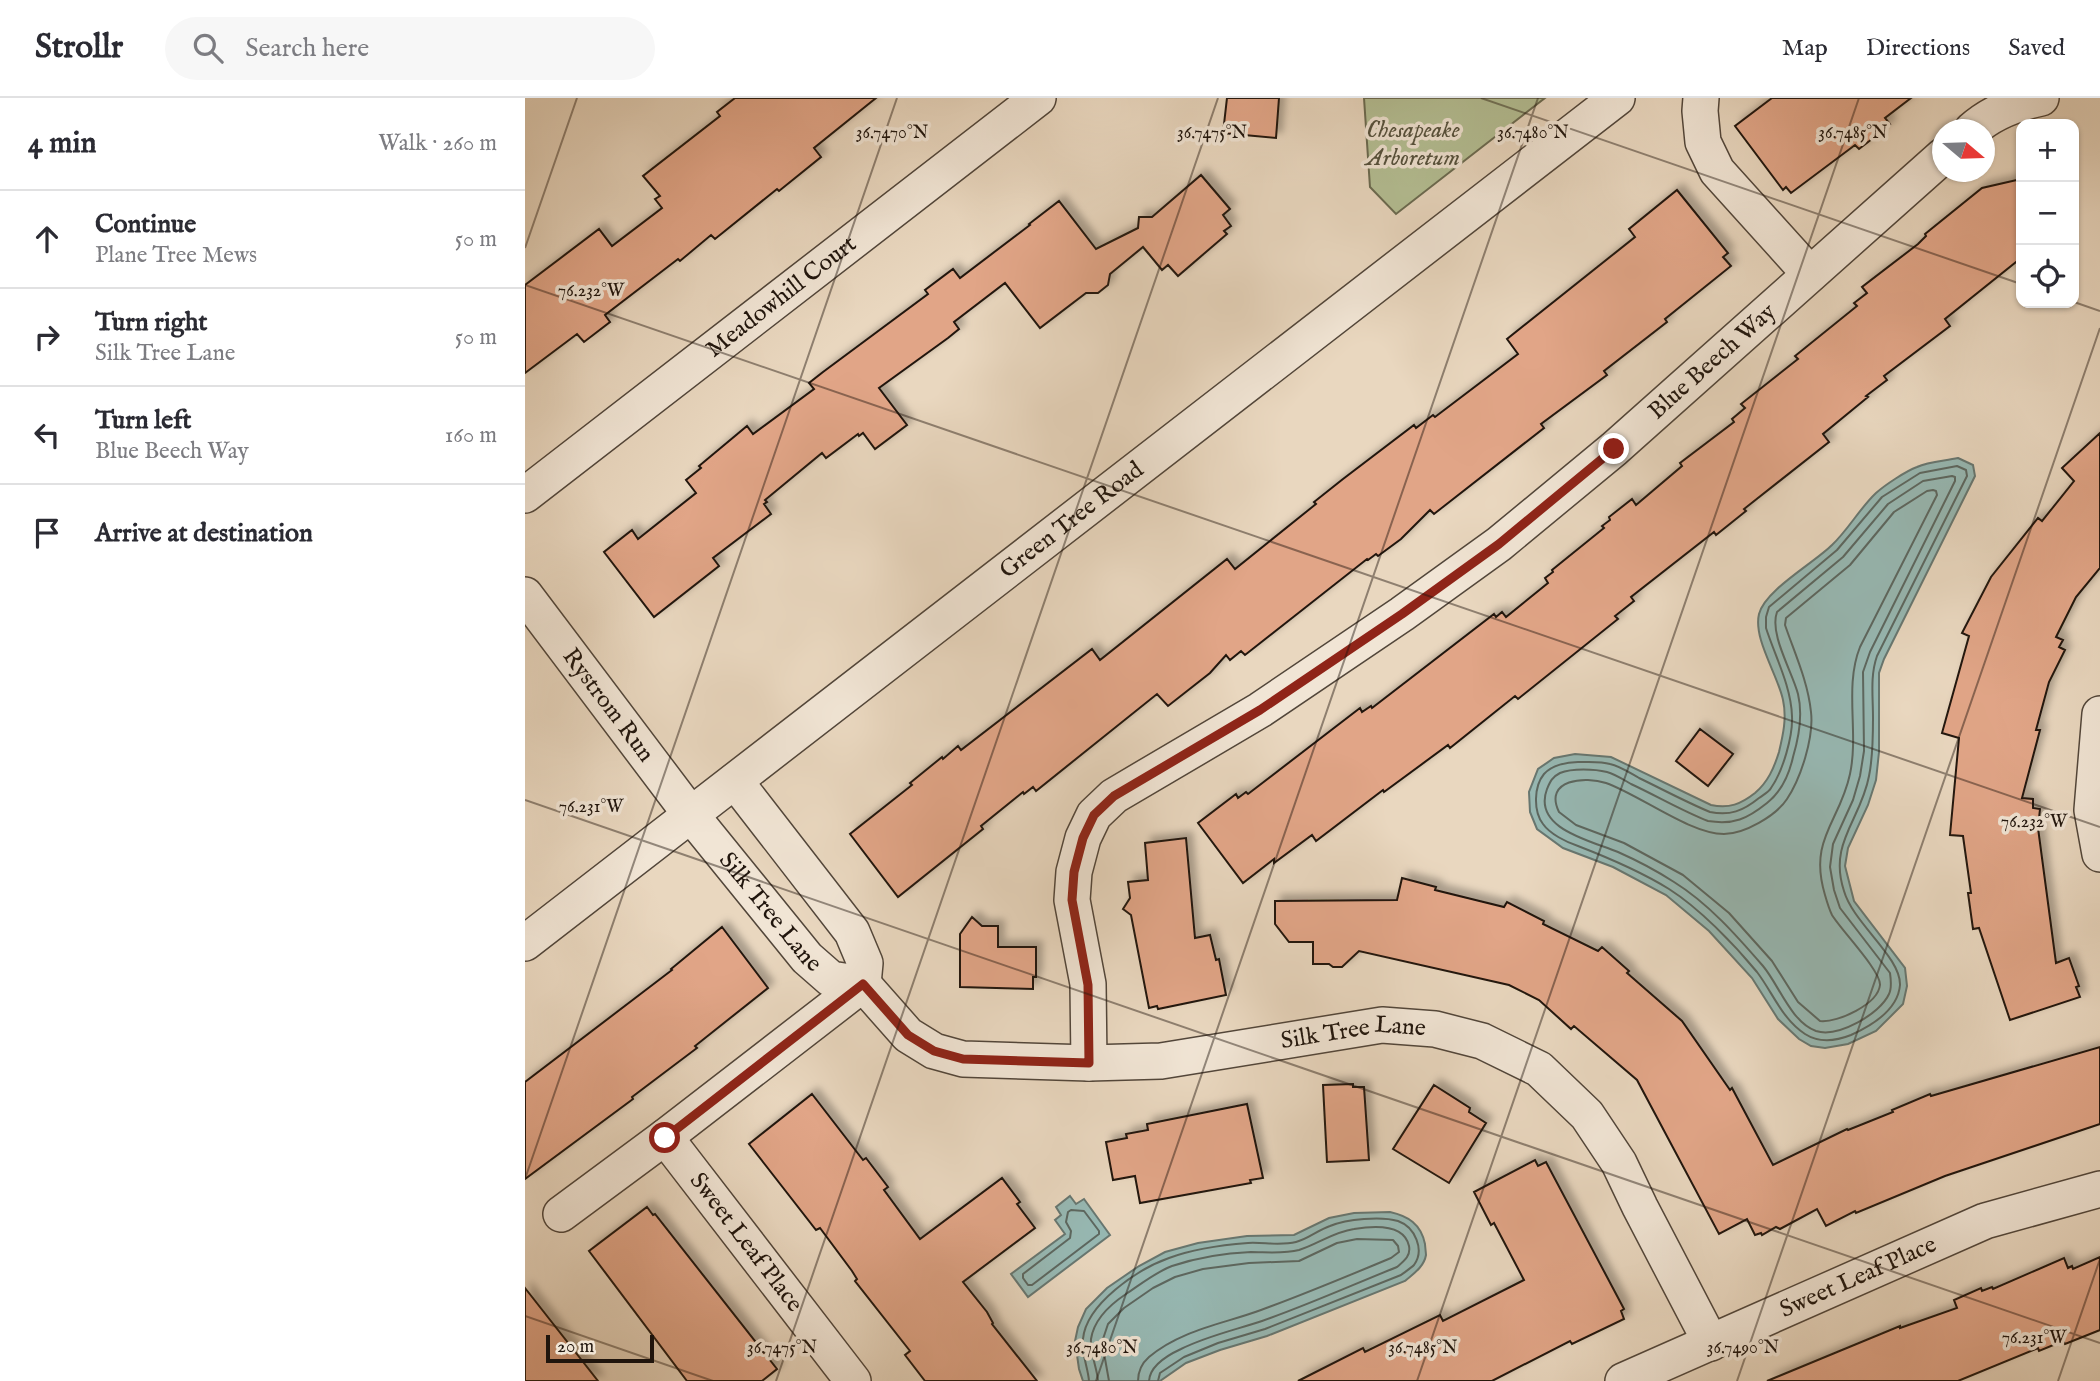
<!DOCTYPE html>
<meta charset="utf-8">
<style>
body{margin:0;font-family:"IM FELL English",serif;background:#f7f7f7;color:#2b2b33}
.controls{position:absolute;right:21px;top:21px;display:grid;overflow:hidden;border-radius:14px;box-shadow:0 2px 5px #0004}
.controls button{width:63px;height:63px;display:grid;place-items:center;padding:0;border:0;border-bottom:2px solid #e1e1e2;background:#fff;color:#2b2b33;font:35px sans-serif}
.compass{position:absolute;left:1407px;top:21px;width:63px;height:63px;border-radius:50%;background:#fff;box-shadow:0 2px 5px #0004;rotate:109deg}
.scale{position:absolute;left:21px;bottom:18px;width:108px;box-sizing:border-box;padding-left:7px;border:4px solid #20150d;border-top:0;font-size:19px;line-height:24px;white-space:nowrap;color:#20150d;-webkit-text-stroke:5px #f1e5d5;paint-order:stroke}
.stop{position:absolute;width:21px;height:21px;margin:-16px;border:5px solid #8f2418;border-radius:50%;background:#fff}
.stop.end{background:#8f2418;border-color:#fff;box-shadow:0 2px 7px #0008}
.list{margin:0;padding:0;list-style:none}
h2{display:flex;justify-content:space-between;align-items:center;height:91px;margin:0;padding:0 28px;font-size:30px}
h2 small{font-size:23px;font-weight:400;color:#7c7c81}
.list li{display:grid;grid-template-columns:46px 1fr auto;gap:21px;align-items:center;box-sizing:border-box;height:98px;padding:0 28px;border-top:2px solid #e1e1e2}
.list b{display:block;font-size:26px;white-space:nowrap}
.list p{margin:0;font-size:23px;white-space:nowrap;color:#7c7c81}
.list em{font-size:23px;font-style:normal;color:#7c7c81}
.icon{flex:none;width:38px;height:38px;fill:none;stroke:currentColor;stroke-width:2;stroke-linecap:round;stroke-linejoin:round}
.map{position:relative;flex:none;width:1575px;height:1283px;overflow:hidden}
header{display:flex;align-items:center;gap:42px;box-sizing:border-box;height:98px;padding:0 35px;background:#fff;border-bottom:2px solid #e1e1e2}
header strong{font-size:33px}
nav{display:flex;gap:38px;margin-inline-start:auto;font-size:24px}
.search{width:490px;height:63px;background:#f7f7f7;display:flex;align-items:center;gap:18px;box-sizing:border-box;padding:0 24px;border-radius:38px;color:#7c7c81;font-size:26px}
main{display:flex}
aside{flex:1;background:#fff}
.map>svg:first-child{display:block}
.green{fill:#b4bf94;stroke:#6a6a50;stroke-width:2}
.water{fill:#97b9b4;stroke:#677771;stroke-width:2}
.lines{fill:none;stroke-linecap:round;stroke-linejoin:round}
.shore{stroke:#5c6760;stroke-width:2}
.building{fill:#e1a587;stroke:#20150d;stroke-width:2;filter:url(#shadow)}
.minor-casing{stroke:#52463a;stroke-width:38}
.minor{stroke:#f1e5d5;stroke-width:35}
.route{stroke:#8f2418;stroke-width:9}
.ticks{fill:none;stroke:#20150d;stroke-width:2;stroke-opacity:0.45}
.labels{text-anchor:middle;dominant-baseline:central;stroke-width:7;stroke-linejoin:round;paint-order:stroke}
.park-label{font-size:24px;font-style:italic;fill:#54503c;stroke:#f1e5d5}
.street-label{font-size:24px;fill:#20150d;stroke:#f1e5d5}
.ticks-label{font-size:18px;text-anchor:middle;fill:#20150d;stroke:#f1e5d5;stroke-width:7;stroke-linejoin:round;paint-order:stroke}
</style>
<header>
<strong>Strollr</strong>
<div class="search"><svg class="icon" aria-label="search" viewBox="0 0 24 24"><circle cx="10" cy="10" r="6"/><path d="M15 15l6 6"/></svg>Search here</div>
<nav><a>Map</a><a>Directions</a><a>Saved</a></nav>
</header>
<main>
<aside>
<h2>4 min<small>Walk · 260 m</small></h2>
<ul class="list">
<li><svg class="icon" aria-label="ahead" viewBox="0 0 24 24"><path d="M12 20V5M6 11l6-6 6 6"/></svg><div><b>Continue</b><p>Plane Tree Mews</p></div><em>50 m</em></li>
<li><svg class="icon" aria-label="right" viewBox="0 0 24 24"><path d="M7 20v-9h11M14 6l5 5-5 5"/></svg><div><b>Turn right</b><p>Silk Tree Lane</p></div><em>50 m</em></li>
<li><svg class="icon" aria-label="left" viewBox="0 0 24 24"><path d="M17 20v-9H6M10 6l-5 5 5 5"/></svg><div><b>Turn left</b><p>Blue Beech Way</p></div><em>160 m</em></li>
<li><svg class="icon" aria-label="arrive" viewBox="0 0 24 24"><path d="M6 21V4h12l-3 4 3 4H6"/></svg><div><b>Arrive at destination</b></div></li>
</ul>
</aside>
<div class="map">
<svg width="1575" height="1283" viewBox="0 0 1575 1283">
<defs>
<filter id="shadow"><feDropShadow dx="6" dy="-6" stdDeviation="3.5" flood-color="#0004"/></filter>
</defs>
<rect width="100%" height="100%" fill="#e9d7bf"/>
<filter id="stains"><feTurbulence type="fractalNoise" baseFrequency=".00286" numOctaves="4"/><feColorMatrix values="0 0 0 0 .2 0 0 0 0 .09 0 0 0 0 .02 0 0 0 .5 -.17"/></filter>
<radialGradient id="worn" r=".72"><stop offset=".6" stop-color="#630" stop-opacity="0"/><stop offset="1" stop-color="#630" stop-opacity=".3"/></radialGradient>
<path class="green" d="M839,0H1020L871,116L845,89Z"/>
<path class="water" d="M1433,360L1448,367L1450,378L1359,561L1354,575V654L1351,682L1343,707L1323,750L1320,768L1329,803L1380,870L1382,888L1378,906L1351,933L1323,946L1300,950L1286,948L1274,941L1253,921L1227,880L1184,833L1141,797L1088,769L1038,750L1012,731L1005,714L1004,694L1013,671L1029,660L1050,656L1086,659L1186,707C1204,711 1216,706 1230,695C1243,684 1249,670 1254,654C1258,637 1262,620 1258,602C1253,577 1228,541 1234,516C1240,492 1289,465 1307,447C1323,432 1335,410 1351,395C1360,387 1381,373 1392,369C1404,363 1420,363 1433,360Z
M545,1098L551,1106L559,1101L585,1137L503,1199L486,1176L540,1136L530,1122L536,1117L531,1109Z
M865,1114C883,1118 896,1126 900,1146C900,1147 901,1156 901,1157C899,1169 888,1176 880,1183L742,1238L695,1252L661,1265L635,1283H558L554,1271L550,1243L553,1229L561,1211L582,1190L614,1168L640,1154L673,1145L722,1138L769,1137L804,1120L829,1115Z"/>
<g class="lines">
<path class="shore" d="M1432,368L1441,372L1442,378L1352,558C1345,578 1348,598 1348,620C1348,639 1348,659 1344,678C1336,722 1303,745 1319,793C1328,825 1376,859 1375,887C1373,912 1346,928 1326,937C1311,943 1294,945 1280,936C1257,921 1248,895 1232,874C1209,846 1174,810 1144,791C1115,773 1084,760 1053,748C1041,744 1025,736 1018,726C1008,713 1009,688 1019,676C1027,667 1042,664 1053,664C1063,664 1076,663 1085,666C1095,668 1105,675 1114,680C1137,691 1161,704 1185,714C1205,718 1218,713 1234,700C1238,697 1244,694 1246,690C1258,673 1268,638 1267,618C1266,588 1250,558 1241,530V519L1244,509L1312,452L1357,399L1395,375Z
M1427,378L1430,379V383L1345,554L1338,574L1339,653L1335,678L1328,702L1308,746L1305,769L1309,792L1315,810L1365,875C1366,882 1367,890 1364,896C1355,916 1313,940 1291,933C1266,924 1254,887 1238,868C1212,838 1183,805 1149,784C1132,773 1111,762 1093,754C1067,743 1007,731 1022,691C1025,684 1027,679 1035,675C1047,670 1070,671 1082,674C1090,676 1099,682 1106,686C1132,698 1157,713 1183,723C1209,727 1222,721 1242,705C1256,694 1264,677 1268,659C1274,639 1278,617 1273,596C1267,573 1244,536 1252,514L1318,459L1363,406L1398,383Z
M1408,392L1411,393L1412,397L1335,549C1319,589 1334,634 1325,676C1315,724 1283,741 1300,797C1302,804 1304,811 1307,817C1316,832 1356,873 1355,887C1353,906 1313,925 1295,923L1273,904L1247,863L1204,815L1158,777L1099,745L1051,727L1034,714C1018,681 1061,678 1081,685C1115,697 1165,736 1199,736C1219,736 1251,718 1262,701C1276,680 1289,639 1286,614C1283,584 1270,556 1260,527L1261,520L1325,467L1369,414L1402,393Z
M546,1112L559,1113L574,1133V1136L507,1187H503L498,1180V1176L545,1140L546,1133L541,1124L543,1114Z
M564,1283C563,1269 556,1255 558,1241C561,1206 613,1171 644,1160C668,1151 697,1147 723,1145C738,1144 755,1148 771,1144C783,1141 793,1132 805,1128C822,1121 856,1118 873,1123C890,1129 900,1152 889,1167C886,1170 880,1174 876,1177L740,1231L693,1245L659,1259L635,1275L633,1283
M573,1283C572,1269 565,1256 566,1241C569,1221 586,1206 601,1196C616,1186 631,1174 647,1168C671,1160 701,1155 726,1154C741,1154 759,1156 774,1152C793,1146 808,1134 829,1131C847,1128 879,1125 884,1148C886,1158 879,1163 872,1169C827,1187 783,1207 737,1223C710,1232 682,1238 656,1251C643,1257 625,1267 624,1283
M584,1283L577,1244L583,1226L599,1210L628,1190L650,1179L678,1171L724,1165L774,1163L812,1145L832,1141L868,1142L873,1148L874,1154L866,1160C823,1178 780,1196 736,1212C698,1226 656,1232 624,1259C616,1266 613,1274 613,1283"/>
</g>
<path class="building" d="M210,0H351L289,50L296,59L254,93L252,91L190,141L186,137L155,163L153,161L80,217L85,224L59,244L52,236L0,275V187L74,131L87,148L137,110L130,101L135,98L118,78L195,18L192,14Z
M702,0H754L751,40L698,35Z
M1247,0H1386L1360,20L1365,26L1347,41L1334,51L1330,47L1266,95L1261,89L1258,92L1210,28Z
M676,77L705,111L698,117L706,128L699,133L702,136L653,178L643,167L637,172L618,149L585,176L583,187L573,195H561L515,230L480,185L429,224L434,231L423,240L354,290L382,327L350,351L338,335L334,338L333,336L301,360L297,355L240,402L242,404L239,406L246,416L188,460L194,468L129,519L79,454L107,432L113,441L171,395L161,382L176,370L174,368L222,328L228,336L289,291L284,285L298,274L403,196L400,192L428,171L435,180L505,127L504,126L534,103L571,151L613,130L614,119H627Z
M1496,81V160L1420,221L1425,228L1359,278L1362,282L1341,298L1343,299L1298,336L1304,344L1219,411L1221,413L1191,437L1189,434L1106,499L1109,503L1090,518L1093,521L993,601L990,598L925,650L923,647L859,694L858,692L791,743L787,737L749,765V761L718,785L673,725L711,696L713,700L721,694L723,696L835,610L837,614L846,608L847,610L969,516L971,519L977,514L981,519L1023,485L1020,480L1028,474L1027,472L1079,430L1077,428L1085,422L1084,419L1107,401L1111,407L1157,368L1155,365L1209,324L1207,321L1220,310L1216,306L1273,261L1270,258L1332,208L1329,205L1342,195L1337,189L1393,146L1401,138L1400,136L1457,90Z
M1152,92L1203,155L1198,159L1206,168L1140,221L1142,224L1079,273L1082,277L1016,326L1019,330L909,416L905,412L876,441L853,458L851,456L843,462L842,461L720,557L716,553L705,562L701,557L685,575L643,608L632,596L511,693L508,689L499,696L498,694L456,728L458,731L373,799L325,736L387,687L385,685L417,659L418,661L433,648L436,652L567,551L575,562L702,461L710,471L791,406L789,404L818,381L889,327L891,330L908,317L910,319L993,256L982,241L1110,139L1104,131Z
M1575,335V470L1551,499L1531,539L1538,542L1534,549L1540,552L1524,584L1511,632H1515L1497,700L1508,701V710L1515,711L1513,730L1531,865L1544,860L1554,888L1551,889L1555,899L1485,922L1454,830L1448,831L1443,795H1446L1438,738L1425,737L1434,640L1417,635L1444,538L1437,535L1466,479L1513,420L1517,423L1549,383L1537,370Z
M1175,631L1208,656L1183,688L1151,663Z
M661,740L670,840L685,837L691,862L694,861L701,897L633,911L632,908L624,910L606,817L598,811L605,800L603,784L623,782L620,745Z
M877,780L911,789L910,792L979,809L982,804L1019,823L1018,826L1073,853L1077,849L1104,873L1102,875L1157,923L1205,992L1207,990L1248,1067L1322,1031L1323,1032L1368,1014L1367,1012L1405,996L1406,998L1575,949V1026L1420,1078L1331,1115L1330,1113L1301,1128L1292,1111L1255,1131L1251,1129L1237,1137L1236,1135L1230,1137L1222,1121L1194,1136L1112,982L1049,928L1046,931L1014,902L984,887L834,853L817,869H808L804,866H788V844H764L750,826V803L872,802Z
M447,819L457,828H473V849H511V879H508V891L435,889V836Z
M197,829L243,890L170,948L172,950L107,999L108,1001L0,1081V984L147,872L146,871Z
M828,986V989H839L844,1062L802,1064L798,987Z
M909,987L945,1010L944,1014L961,1025L924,1085L868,1051Z
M287,996L338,1062L341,1060L363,1089L359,1092L395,1141L477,1080L495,1104L492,1106L510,1130L438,1184L462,1214L468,1225L467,1226L512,1283H400L380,1257L385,1253L330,1183L332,1181L327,1173L295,1130L291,1132L224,1046Z
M722,1006L738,1080L725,1082L726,1085L615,1105L610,1078L588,1082L581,1044L602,1040L601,1036L623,1032L622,1026Z
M1010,1062L1013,1068L1021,1064L1099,1211L1096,1213L1099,1221L1047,1246L1045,1243L967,1283H773L838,1250L840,1254L915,1217L918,1223L999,1182L969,1125L966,1127L949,1094Z
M122,1109L128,1117L130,1116L252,1271L237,1283H162L64,1153Z
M1575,1159V1232L1540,1246L1538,1243L1514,1253L1513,1250L1433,1283H1242L1375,1228V1230L1432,1210L1429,1202L1456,1190L1457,1193L1467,1189L1468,1191L1539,1160L1543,1170L1547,1168L1548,1171Z
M0,1190L73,1283H0Z"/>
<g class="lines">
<g class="minor-casing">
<g id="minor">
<path d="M1176,0L1175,13L1178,44L1192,73L1285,176"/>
<path d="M1447,32C1466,15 1492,5 1516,0"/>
<path id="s1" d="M0,397L513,0"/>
<path id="s2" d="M0,497L166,717L282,860L306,881L338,886L340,865L327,834L210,683"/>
<path d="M1575,616L1567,712L1575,756"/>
<path id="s3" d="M0,845L1092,0"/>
<path id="s4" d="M564,965L563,886L547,802L549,774L558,740L569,717L589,698L735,612L877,516L974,446L1089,351L1418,58"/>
<path id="s5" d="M140,1039L328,1283"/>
<path id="s6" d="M36,1116L140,1039L338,886L383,937L409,953L438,961L564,965L636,963L857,927L910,931L957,943L1014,971L1062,1017L1094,1065L1115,1109L1186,1245"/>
<path id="s7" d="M1098,1283L1460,1123L1575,1091"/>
</g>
</g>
<use href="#minor" class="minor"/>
</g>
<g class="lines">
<path class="route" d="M140,1040L338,886L383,937L409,953L438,961L564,965L563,887L547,802L549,774L558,740L569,717L589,698L735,612L877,516L974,446L1089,351"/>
</g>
<path class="ticks" d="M956,0L1496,186M0,150L52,0M0,187L1575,729M1549,204L1575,213M0,702L1575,1245M0,1081L372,0M0,1218L188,1283M251,1283L693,0M571,1283L1013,0M892,1283L1334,0M1212,1283L1575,230M1533,1283L1575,1161"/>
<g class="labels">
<g class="park-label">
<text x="888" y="32">Chesapeake<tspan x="888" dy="28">Arboretum</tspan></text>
</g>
<g class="street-label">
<text stroke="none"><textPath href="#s1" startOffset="324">Meadowhill Court</textPath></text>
<text stroke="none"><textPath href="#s4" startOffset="1022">Blue Beech Way</textPath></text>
<text stroke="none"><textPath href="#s3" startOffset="691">Green Tree Road</textPath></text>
<text stroke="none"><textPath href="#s2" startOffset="138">Rystrom Run</textPath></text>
<text stroke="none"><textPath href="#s2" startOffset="401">Silk Tree Lane</textPath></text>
<text stroke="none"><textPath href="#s6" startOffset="901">Silk Tree Lane</textPath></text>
<text stroke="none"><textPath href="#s5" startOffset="133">Sweet Leaf Place</textPath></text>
<text stroke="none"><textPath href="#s7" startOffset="257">Sweet Leaf Place</textPath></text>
</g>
</g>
<g class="ticks-label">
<text x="687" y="40">36.7475°N</text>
<text x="1008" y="40">36.7480°N</text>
<text x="1328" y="40">36.7485°N</text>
<text x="367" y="40">36.7470°N</text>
<text x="66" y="198">76.232°W</text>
<text x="66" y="714">76.231°W</text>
<text x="1509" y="729">76.232°W</text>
<text x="1509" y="1245">76.231°W</text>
<text x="257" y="1255">36.7475°N</text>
<text x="577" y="1255">36.7480°N</text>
<text x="898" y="1255">36.7485°N</text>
<text x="1218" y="1255">36.7490°N</text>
</g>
<rect width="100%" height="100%" filter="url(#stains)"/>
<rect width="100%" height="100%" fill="url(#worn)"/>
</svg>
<div class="controls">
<button>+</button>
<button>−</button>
<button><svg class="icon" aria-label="locate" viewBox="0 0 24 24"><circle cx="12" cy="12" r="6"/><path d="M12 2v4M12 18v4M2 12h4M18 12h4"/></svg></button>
</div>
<svg class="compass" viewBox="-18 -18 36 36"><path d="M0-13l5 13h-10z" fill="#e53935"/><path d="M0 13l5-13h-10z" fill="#7c7c81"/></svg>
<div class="scale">20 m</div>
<div class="stop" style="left:140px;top:1040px"></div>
<div class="stop end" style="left:1089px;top:351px"></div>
</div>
</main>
